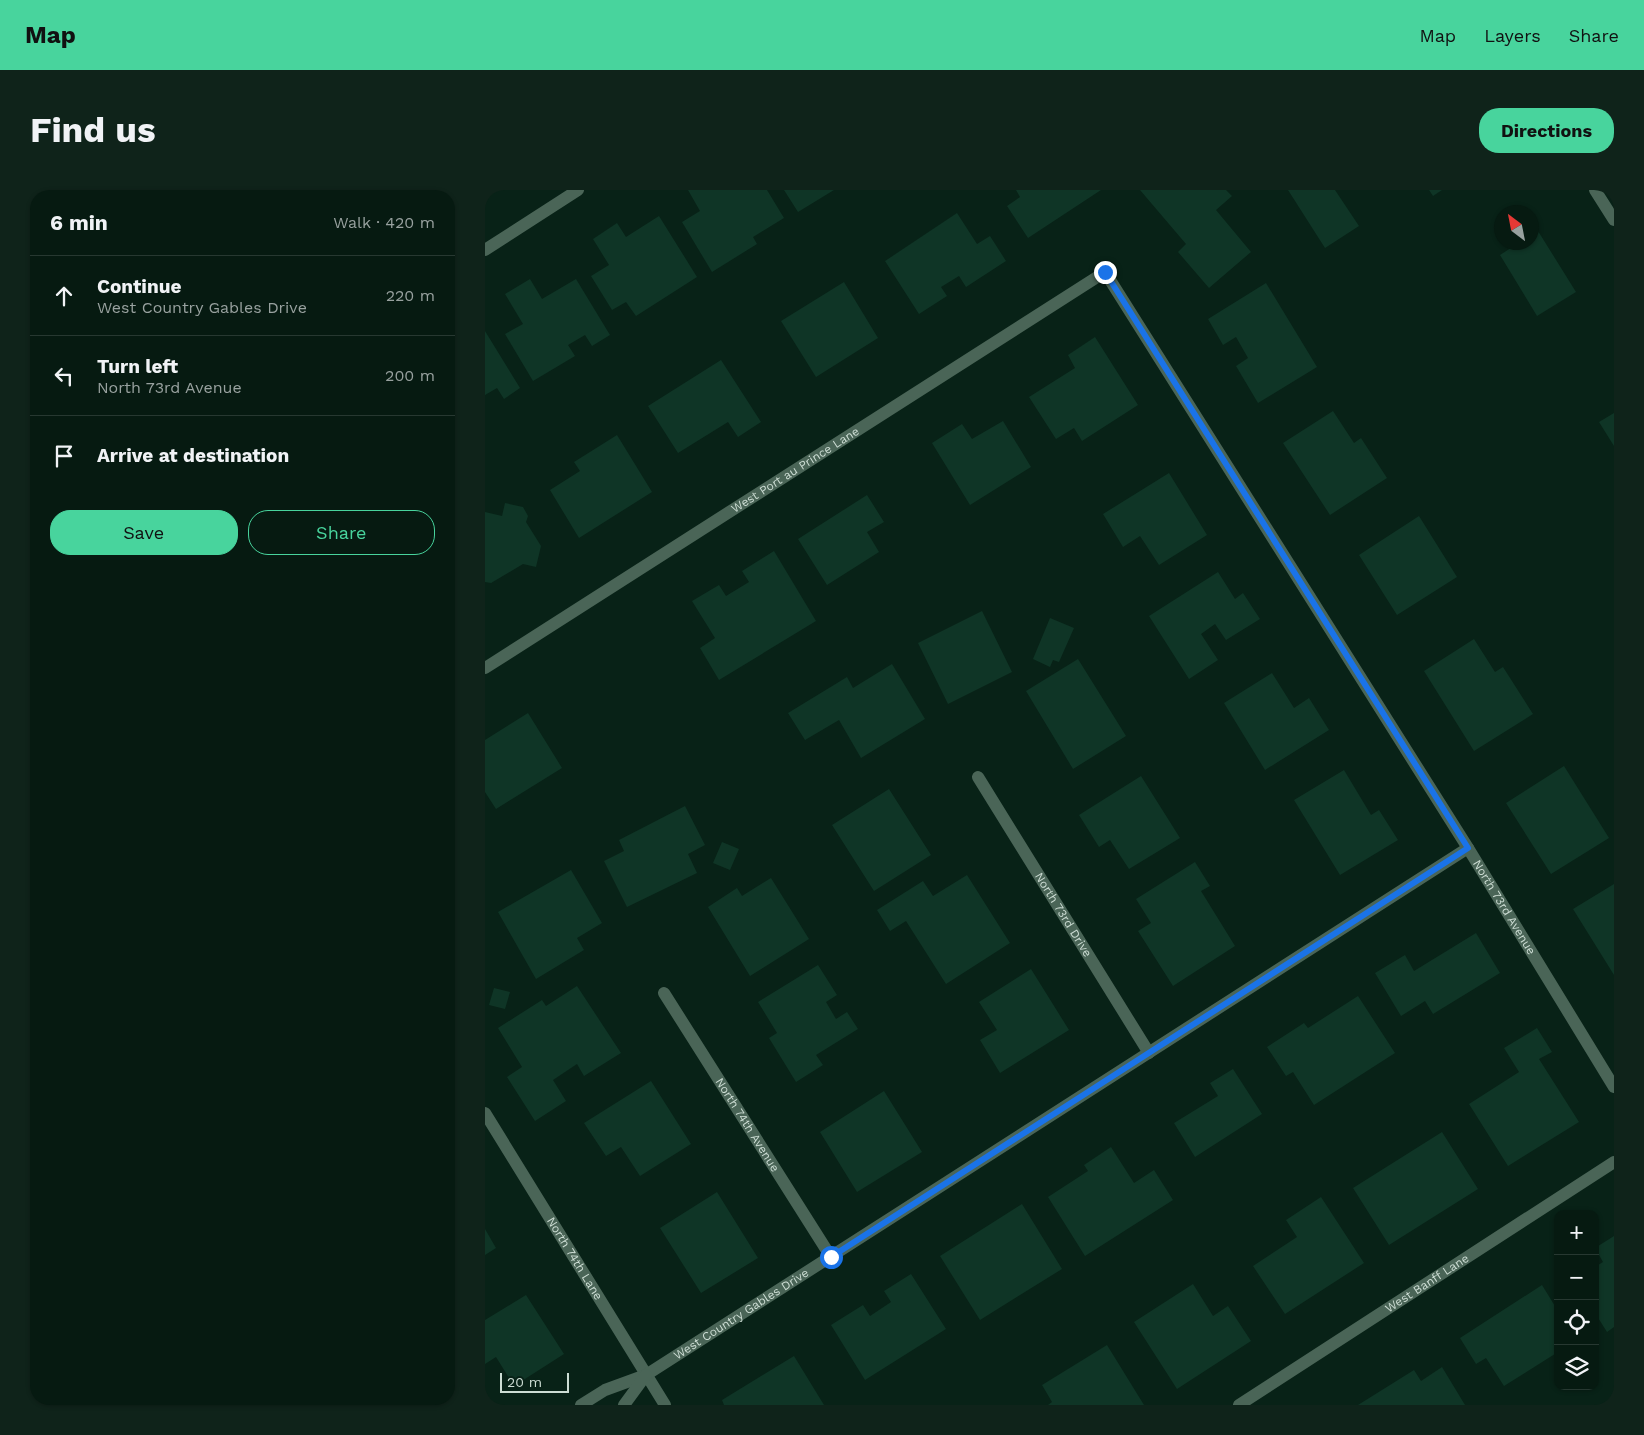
<!DOCTYPE html>
<meta charset="utf-8">
<style>
body{margin:0;font-family:"Work Sans",sans-serif;background:#0f231a;color:#f1f3f6}
.controls{position:absolute;right:15px;bottom:15px;display:grid;overflow:hidden;border-radius:10px;box-shadow:0 1px 4px #0004}
.controls button{width:45px;height:45px;display:grid;place-items:center;padding:0;border:0;border-bottom:1px solid #273831;background:#061a11;color:#f1f3f6;font:25px sans-serif}
.compass{position:absolute;left:1009px;top:15px;width:45px;height:45px;border-radius:50%;background:#061a11;box-shadow:0 1px 4px #0004;rotate:328deg}
.scale{position:absolute;left:15px;bottom:12px;width:69px;box-sizing:border-box;padding-left:5px;border:2px solid #cdddd4;border-top:0;font-size:14px;line-height:18px;white-space:nowrap;color:#cdddd4;-webkit-text-stroke:4px #082217;paint-order:stroke}
.stop{position:absolute;width:15px;height:15px;margin:-11px;border:4px solid #1a73e8;border-radius:50%;background:#fff}
.stop.end{background:#1a73e8;border-color:#fff;box-shadow:0 1px 5px #0008}
.list{margin:0;padding:0;list-style:none}
h2{display:flex;justify-content:space-between;align-items:center;height:65px;margin:0;padding:0 20px;font-size:21px}
h2 small{font-size:16px;font-weight:400;color:#98a19f}
.list li{display:grid;grid-template-columns:32px 1fr auto;gap:15px;align-items:center;box-sizing:border-box;height:80px;padding:0 20px;border-top:1px solid #273831}
.list b{display:block;font-size:19px;white-space:nowrap}
.list p{margin:0;font-size:16px;white-space:nowrap;color:#98a19f}
.list em{font-size:16px;font-style:normal;color:#98a19f}
.actions{display:flex;gap:10px;padding:15px 20px}
.actions a{flex:1;padding:11px 0;border:1px solid #48d49d;border-radius:20px;text-align:center;font-size:18px;color:#48d49d}
.actions .main{background:#48d49d;color:#111}
.icon{flex:none;width:28px;height:28px;fill:none;stroke:currentColor;stroke-width:2;stroke-linecap:round;stroke-linejoin:round}
.map{position:relative;flex:none;width:1129px;height:1215px;overflow:hidden;border-radius:20px}
header{display:flex;align-items:center;gap:30px;box-sizing:border-box;height:70px;padding:0 25px;background:#48d49d;color:#111}
header strong{font-size:24px}
nav{display:flex;gap:28px;margin-inline-start:auto;font-size:18px}
.intro{display:flex;align-items:center;justify-content:space-between;box-sizing:border-box;height:120px;padding:0 30px}
h1{margin:0;font-size:35px}
.button{padding:12px 22px;border-radius:20px;background:#48d49d;color:#111;font-size:18px;font-weight:700}
main{display:flex;gap:30px;padding:0 30px}
aside{flex:1;background:#061a11;border-radius:20px;box-shadow:0 1px 4px #0004}
.map>svg:first-child{display:block}
.building{fill:#0f3526}
.lines{fill:none;stroke-linecap:round;stroke-linejoin:round}
.minor{stroke:#4a6557;stroke-width:12}
.route{stroke:#1a73e8;stroke-width:6}
.labels{text-anchor:middle;dominant-baseline:central;stroke-width:4;stroke-linejoin:round;paint-order:stroke}
.street-label{font-size:12px;fill:#cdddd4;stroke:#082217}
</style>
<header>
<strong>Map</strong>
<nav><a>Map</a><a>Layers</a><a>Share</a></nav>
</header>
<div class="intro"><h1>Find us</h1><a class="button">Directions</a></div>
<main>
<aside>
<h2>6 min<small>Walk · 420 m</small></h2>
<ul class="list">
<li><svg class="icon" aria-label="ahead" viewBox="0 0 24 24"><path d="M12 20V5M6 11l6-6 6 6"/></svg><div><b>Continue</b><p>West Country Gables Drive</p></div><em>220 m</em></li>
<li><svg class="icon" aria-label="left" viewBox="0 0 24 24"><path d="M17 20v-9H6M10 6l-5 5 5 5"/></svg><div><b>Turn left</b><p>North 73rd Avenue</p></div><em>200 m</em></li>
<li><svg class="icon" aria-label="arrive" viewBox="0 0 24 24"><path d="M6 21V4h12l-3 4 3 4H6"/></svg><div><b>Arrive at destination</b></div></li>
</ul>
<div class="actions"><a class="main">Save</a><a>Share</a></div>
</aside>
<div class="map">
<svg width="1129" height="1215" viewBox="0 0 1129 1215">
<rect width="100%" height="100%" fill="#082217"/>
<path class="building" d="M203,0H282L299,28L268,47L272,54L227,82L197,32L215,21Z
M299,0H349L313,22Z
M531,0H616L543,48L522,16L535,7Z
M655,0H741L747,6L731,20L766,62L724,98L693,62L701,54Z
M803,0H850L874,36L840,58Z
M944,0H957L948,6Z
M472,23L492,54L505,46L521,71L481,97L474,86L456,97L462,106L434,124L400,71Z
M174,26L212,87L151,126L141,112L127,120L106,86L124,75L108,49L132,33L141,47Z
M1053,41L1091,102L1052,126L1015,65L1035,52H1046V46Z
M45,89L57,109L91,89L125,145L107,156L100,145L83,155L90,166L48,191L20,144L38,134L20,104Z
M359,92L393,148L331,187L296,131Z
M781,93L832,177L773,213L751,176L763,168L751,147L738,155L723,129Z
M0,141L35,198L19,209L12,198L0,205Z
M610,147L653,215L597,251L589,238L571,249L544,207L590,178L583,165Z
M236,170L276,232L253,247L243,232L193,263L163,216Z
M848,221L869,253L876,248L902,288L845,325L798,253Z
M1129,223V256L1114,232Z
M518,231L546,277L485,315L447,253L477,234L487,249Z
M132,245L167,302L94,348L65,300L95,281L89,272Z
M684,283L722,345L674,375L655,346L638,357L618,324Z
M382,305L399,332L382,342L394,362L342,395L313,349Z
M20,313L38,317L43,326L41,332L56,356L51,377L38,374L6,393L0,392V322L17,326Z
M934,326L972,387L912,425L874,365Z
M289,361L331,431L234,490L215,458L230,448L207,411L234,395L241,406L264,392L257,381Z
M733,382L750,409L758,403L775,429L741,450L730,434L716,444L733,470L704,489L664,426Z
M497,421L527,482L463,514L433,453Z
M565,428L589,438L574,472L568,470L565,477L548,469Z
M989,449L1010,482L1018,477L1048,524L989,561L939,481Z
M593,469L641,546L588,579L541,501Z
M407,474L440,529L376,568L354,530L320,550L303,523L362,487L368,498Z
M787,483L809,518L824,508L844,540L780,580L739,513Z
M43,523L77,578L11,619L0,602V550Z
M1079,576L1124,648L1066,684L1021,613Z
M859,580L886,625L894,620L913,650L855,685L809,610Z
M656,586L695,648L644,679L625,650L614,657L594,625Z
M404,599L446,665L389,701L347,635Z
M200,616L220,655L203,664L212,683L142,717L119,671L139,661L134,650Z
M237,652L254,659L245,680L228,673Z
M710,672L725,696L716,701L750,756L688,796L653,741L666,733L651,709Z
M86,680L117,733L92,748L99,760L51,789L13,722Z
M482,685L525,753L461,794L421,731L405,741L392,720L438,691L448,706Z
M286,688L324,749L265,786L223,717L252,698L257,706Z
M1129,694V785L1088,719Z
M991,743L1015,783L948,824L940,811L916,826L890,783L920,765L929,781Z
M333,775L352,805L341,812L351,829L362,822L373,839L331,865L338,875L311,892L284,848L292,843L273,812Z
M546,779L584,840L515,883L495,850L512,840L494,812Z
M92,796L136,863L99,886L92,874L68,890L81,911L50,931L22,887L37,877L13,838L57,810L61,816Z
M9,798L25,802L20,819L4,815Z
M873,806L910,863L829,915L808,882L801,886L782,857L819,833L823,838Z
M1052,838L1067,862L1054,869L1094,932L1023,976L984,914L1034,882L1019,858Z
M748,879L777,924L710,967L689,933L733,906L725,893Z
M166,891L206,954L155,986L136,957L121,966L99,933Z
M399,901L437,962L372,1002L335,942Z
M957,942L993,999L904,1055L868,998Z
M626,957L649,993L669,980L688,1010L600,1066L563,1007L603,981L599,975Z
M232,1002L273,1068L216,1103L175,1038Z
M836,1007L879,1073L800,1124L768,1076L812,1047L801,1030Z
M537,1014L577,1079L495,1130L455,1066Z
M0,1039L11,1058L0,1065Z
M1129,1046V1137L1122,1142L1110,1123V1077L1118,1072L1110,1058Z
M426,1084L461,1139L380,1190L346,1135L378,1115L385,1126L406,1112L399,1101Z
M708,1094L728,1126L743,1116L766,1151L692,1199L649,1132Z
M1057,1095L1073,1121V1162L1019,1196L1001,1168L991,1174L975,1148Z
M41,1105L79,1164L29,1196L11,1167L0,1174V1130Z
M622,1155L659,1215H563L567,1212L557,1195Z
M309,1166L339,1215H239L237,1210Z
M957,1177L980,1215H873L929,1180L936,1191Z"/>
<g class="lines">
<g class="minor">
<path d="M1110,0L1129,30"/>
<path d="M0,60L93,0"/>
<path id="s1" d="M0,478L620,82L983,658L1129,897"/>
<path id="s2" d="M493,587L664,863"/>
<path id="s3" d="M179,803L346,1067"/>
<path id="s4" d="M0,923L180,1215"/>
<path id="s5" d="M96,1215L120,1200L161,1185L983,658"/>
<path d="M139,1215L161,1185"/>
<path id="s6" d="M754,1215L1129,972"/>
</g>
</g>
<g class="lines">
<path class="route" d="M346,1067L983,658L620,82"/>
</g>
<g class="labels">
<g class="street-label">
<text stroke="none"><textPath href="#s1" startOffset="368">West Port au Prince Lane</textPath></text>
<text stroke="none"><textPath href="#s1" startOffset="1486">North 73rd Avenue</textPath></text>
<text stroke="none"><textPath href="#s2" startOffset="162">North 73rd Drive</textPath></text>
<text stroke="none"><textPath href="#s3" startOffset="156">North 74th Avenue</textPath></text>
<text stroke="none"><textPath href="#s4" startOffset="171">North 74th Lane</textPath></text>
<text stroke="none"><textPath href="#s6" startOffset="224">West Banff Lane</textPath></text>
<text stroke="none"><textPath href="#s5" startOffset="185">West Country Gables Drive</textPath></text>
</g>
</g>
</svg>
<div class="controls">
<button>+</button>
<button>−</button>
<button><svg class="icon" aria-label="locate" viewBox="0 0 24 24"><circle cx="12" cy="12" r="6"/><path d="M12 2v4M12 18v4M2 12h4M18 12h4"/></svg></button>
<button><svg class="icon" aria-label="layers" viewBox="0 0 24 24"><path d="M12 4l9 5-9 5-9-5zM3 14l9 5 9-5"/></svg></button>
</div>
<svg class="compass" viewBox="-18 -18 36 36"><path d="M0-13l5 13h-10z" fill="#e53935"/><path d="M0 13l5-13h-10z" fill="#98a19f"/></svg>
<div class="scale">20 m</div>
<div class="stop" style="left:346px;top:1067px"></div>
<div class="stop end" style="left:620px;top:82px"></div>
</div>
</main>
